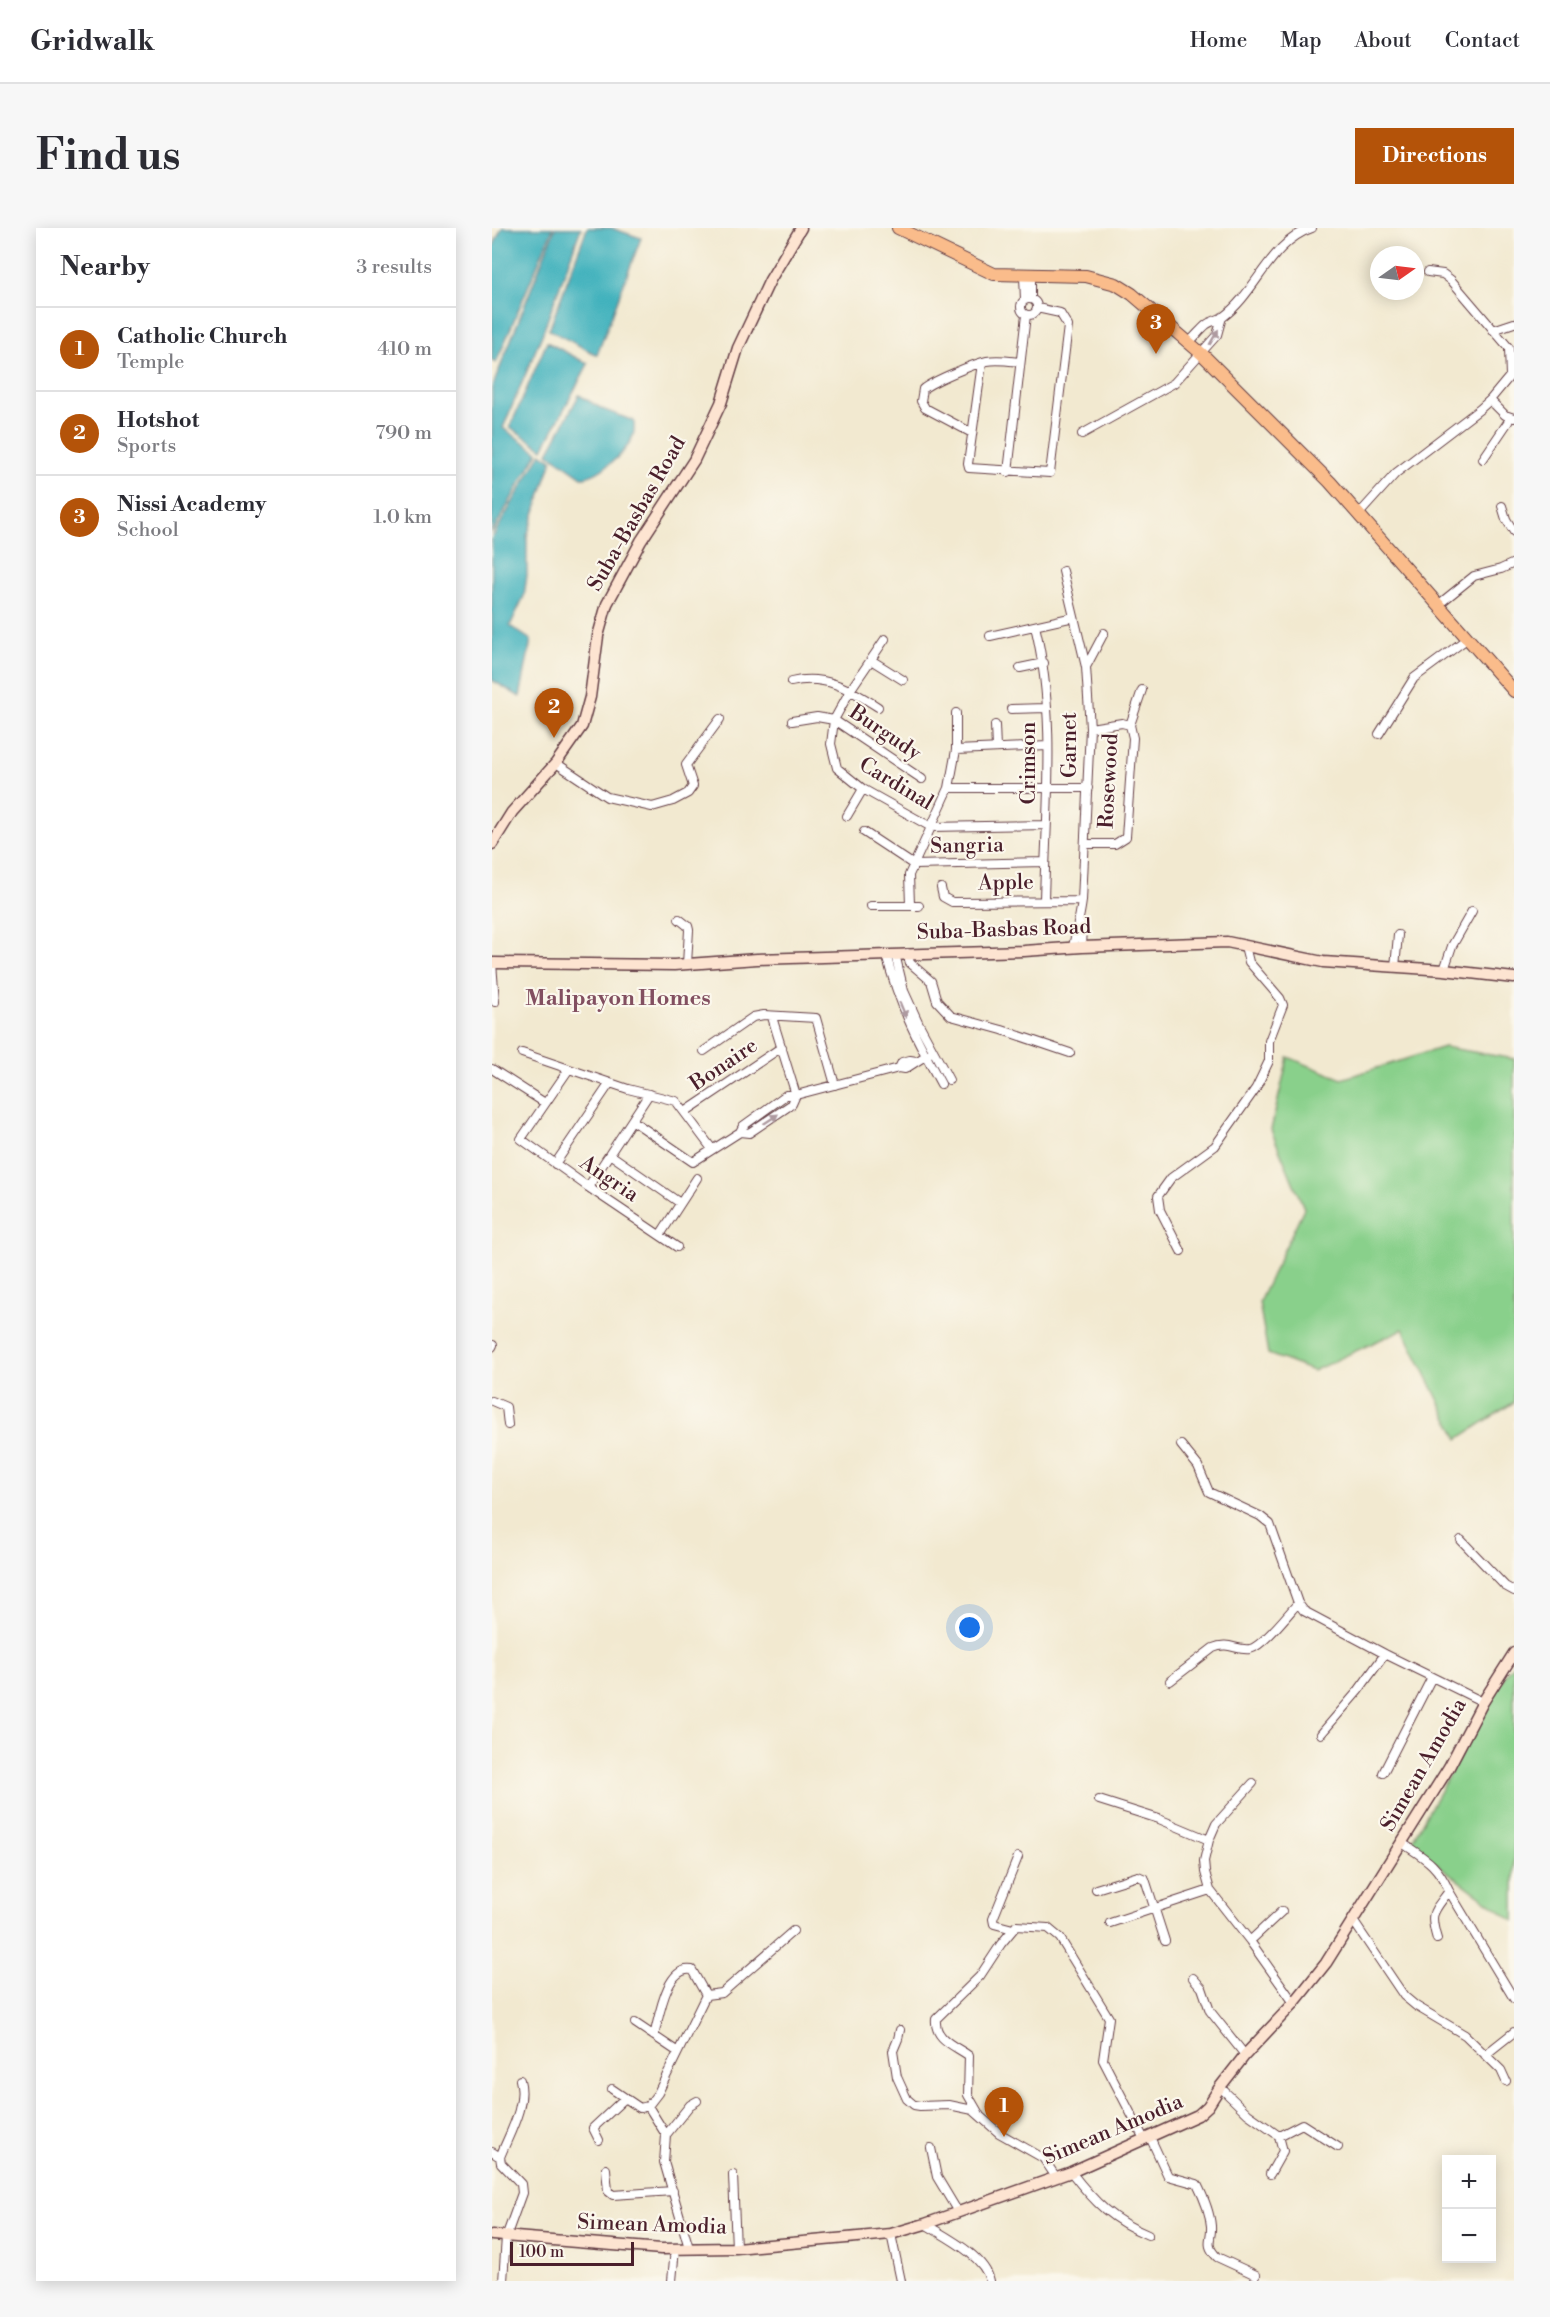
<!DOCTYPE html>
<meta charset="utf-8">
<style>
body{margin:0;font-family:"Libre Bodoni",serif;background:#f7f7f7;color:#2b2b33}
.controls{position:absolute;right:18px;bottom:18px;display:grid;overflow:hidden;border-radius:0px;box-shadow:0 3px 15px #0003}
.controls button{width:54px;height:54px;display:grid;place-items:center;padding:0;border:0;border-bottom:2px solid #e1e1e2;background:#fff;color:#2b2b33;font:30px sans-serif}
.compass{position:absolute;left:878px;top:18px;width:54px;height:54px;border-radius:50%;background:#fff;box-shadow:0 3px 15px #0003;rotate:76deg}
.scale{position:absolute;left:18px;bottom:15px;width:124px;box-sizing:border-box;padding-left:6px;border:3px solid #4a1f2b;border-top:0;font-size:16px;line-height:21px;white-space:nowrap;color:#4a1f2b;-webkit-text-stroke:4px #fbf7ec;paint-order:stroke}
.you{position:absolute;left:478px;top:1400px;width:21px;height:21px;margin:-15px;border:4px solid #fff;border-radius:50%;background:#1a73e8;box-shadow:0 0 0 9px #1a73e833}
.badge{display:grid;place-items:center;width:39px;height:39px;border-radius:50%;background:#b45309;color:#fff;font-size:20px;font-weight:700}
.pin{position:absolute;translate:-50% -50px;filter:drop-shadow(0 2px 3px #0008)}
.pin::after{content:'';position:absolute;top:32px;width:21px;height:18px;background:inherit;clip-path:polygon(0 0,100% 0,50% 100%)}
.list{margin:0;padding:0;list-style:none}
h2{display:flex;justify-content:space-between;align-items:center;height:78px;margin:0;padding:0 24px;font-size:26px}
h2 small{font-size:20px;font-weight:400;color:#7c7c81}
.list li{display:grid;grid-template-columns:39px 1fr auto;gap:18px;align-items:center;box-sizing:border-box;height:84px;padding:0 24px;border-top:2px solid #e1e1e2}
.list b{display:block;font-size:22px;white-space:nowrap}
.list p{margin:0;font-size:20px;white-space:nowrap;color:#7c7c81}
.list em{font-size:20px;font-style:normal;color:#7c7c81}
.map{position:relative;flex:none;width:1022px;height:2053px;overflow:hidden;border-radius:0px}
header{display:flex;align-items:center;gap:36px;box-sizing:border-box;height:84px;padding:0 30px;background:#fff;border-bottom:2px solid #e1e1e2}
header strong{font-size:28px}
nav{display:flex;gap:33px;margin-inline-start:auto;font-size:21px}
.intro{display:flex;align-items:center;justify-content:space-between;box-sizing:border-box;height:144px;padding:0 36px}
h1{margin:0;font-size:42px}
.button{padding:15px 27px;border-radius:0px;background:#b45309;color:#fff;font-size:21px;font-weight:700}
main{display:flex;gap:36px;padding:0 36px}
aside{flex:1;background:#fff;border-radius:0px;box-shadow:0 3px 15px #0003}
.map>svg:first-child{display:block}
.green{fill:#89d08b;stroke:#6a785b;stroke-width:1.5}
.water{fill:#43b2bd;stroke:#466874;stroke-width:1.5}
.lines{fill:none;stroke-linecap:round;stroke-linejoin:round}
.street-casing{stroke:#633d44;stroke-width:10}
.secondary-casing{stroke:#633d44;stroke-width:13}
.primary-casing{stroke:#633d44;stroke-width:14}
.street{stroke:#fff;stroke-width:8}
.secondary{stroke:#fde4d1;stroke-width:10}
.primary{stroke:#fabc8b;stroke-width:12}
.oneway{fill:#ae9aa0}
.labels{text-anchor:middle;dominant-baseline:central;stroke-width:4.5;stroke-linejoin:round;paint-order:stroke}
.street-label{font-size:21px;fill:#4a1f2b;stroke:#fbf7ec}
.neighbourhood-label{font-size:22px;font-weight:bold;fill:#824f60;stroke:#fbf7ec}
</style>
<header>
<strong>Gridwalk</strong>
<nav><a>Home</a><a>Map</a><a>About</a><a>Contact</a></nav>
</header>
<div class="intro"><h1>Find us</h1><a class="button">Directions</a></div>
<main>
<aside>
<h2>Nearby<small>3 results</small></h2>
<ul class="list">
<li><span class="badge">1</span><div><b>Catholic Church</b><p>Temple</p></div><em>410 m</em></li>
<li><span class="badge">2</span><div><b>Hotshot</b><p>Sports</p></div><em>790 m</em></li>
<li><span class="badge">3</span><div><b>Nissi Academy</b><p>School</p></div><em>1.0 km</em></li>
</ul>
</aside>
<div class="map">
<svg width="1022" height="2053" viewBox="0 0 1022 2053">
<rect width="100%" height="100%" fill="#fbf7ec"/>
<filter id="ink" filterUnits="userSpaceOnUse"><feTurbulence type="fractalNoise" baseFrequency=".0167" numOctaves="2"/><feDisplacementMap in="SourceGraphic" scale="12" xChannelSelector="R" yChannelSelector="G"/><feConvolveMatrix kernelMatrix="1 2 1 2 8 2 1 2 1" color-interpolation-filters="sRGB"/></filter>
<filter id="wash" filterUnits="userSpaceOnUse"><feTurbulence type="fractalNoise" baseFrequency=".008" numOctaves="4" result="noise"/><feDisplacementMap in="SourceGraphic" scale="24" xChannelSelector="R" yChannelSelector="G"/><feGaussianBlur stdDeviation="1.35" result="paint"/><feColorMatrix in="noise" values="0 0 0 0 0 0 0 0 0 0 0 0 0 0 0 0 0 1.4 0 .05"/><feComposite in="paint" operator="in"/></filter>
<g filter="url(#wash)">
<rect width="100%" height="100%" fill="#f2e9d0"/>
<path class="green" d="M952,819L1022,831V1174L966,1211L911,1101L821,1143L776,1126L767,1074L812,980L779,902L796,829L850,851Z
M1022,1436V1693L918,1616L1015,1444Z"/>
<path class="water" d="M10,0H61L4,135L0,133V21Z
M63,0H89L50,107L11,200L46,224L0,305V160Z
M95,0H119L149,10L105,127L57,102Z
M55,114L96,136L51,221L18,199Z
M87,167L110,181L142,193C142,197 143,203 141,207C137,223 106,249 90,249L56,225Z
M49,225L60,232L35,308V347L32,368L18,398L39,412L28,469L0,452V310Z"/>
</g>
<g filter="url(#ink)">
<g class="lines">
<g class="street-casing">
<path id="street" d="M532,48L533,72
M539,48V71
M529 79a8 8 0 1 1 16 0a8 8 0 1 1-16 0Z
M1001,102L1022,95
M697,114C703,109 708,102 714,97C719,93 726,92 731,89C765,64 778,14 820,0
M490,135L476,236L477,240L558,245L576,98L568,85L545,80
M998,172L1013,187L1022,190
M480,205L433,180L429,173L431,161C441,153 481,136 495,133C506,131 518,133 528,134
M590,206L682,155L725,107L730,89
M991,231L1016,194
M516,244L534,87
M1010,278L1014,291L1022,304
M867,286L904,245L988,181L998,172L1018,148L1017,120L959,52L951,46L936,44
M571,343L594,439L598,500L590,673C588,689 584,703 581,719
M946,377L982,348L1009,341L1022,335
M543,398C565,488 554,581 552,673
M498,408L582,389
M393,411L359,461L342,492L339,516L345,540L371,561L439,599L554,597
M379,432L411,452
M594,439L612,405
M528,440L552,435
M299,454C333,446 358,461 386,479
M519,481L555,480
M300,493L325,489L342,492L430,551
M503,497L504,520
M598,500L630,495L638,497
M887,506L922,450L976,410
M464,522L556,518
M64,535L115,569L160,579L181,573L196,565L201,558L194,537L228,491
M457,560H596
M355,588L371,561
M372,604L422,637L553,634
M594,616H623L634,609L641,510L638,497L650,462
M449,660L451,669L460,674L590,673
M418,677L417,647L457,560L464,522V485
M379,678H427
M187,691L196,698L197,702L195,736
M588,694L591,699L590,719
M415,725L418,735L439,753L445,773L459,788L510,802L578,825
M394,726C407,777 424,810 449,856
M403,726L412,763L427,796L457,852
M0,735L3,774
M903,739L906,707
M952,742L960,718L980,683
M280,789L304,867
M212,823L261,789L272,787L324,790L343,857
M30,825L136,861L184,873L220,921
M407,840L410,834L418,832L424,833
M0,841L53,875
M77,841L29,911L96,959L185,1019
M193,884L290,819
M141,893L201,934L248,904L251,898L294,867H304L407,840L413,841L441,823
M248,904L257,905L300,876L304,867
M119,927L188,975
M63,936L118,855
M96,959L157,866
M168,1007L205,950
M689,1023L668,982L666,968L679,950L723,918L764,860L777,833V813L791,777L788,770L757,734L753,718
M0,1119L1,1117
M0,1173L14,1179L16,1197
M689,1217L706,1238L717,1264L768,1288L778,1296L806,1375L812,1383L893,1426L991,1474
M969,1312L1013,1358L1022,1363
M678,1453L721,1420C737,1413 744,1423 758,1421C771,1418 796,1386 806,1375
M829,1506L866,1463L893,1426
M891,1545L940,1449
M761,1555L724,1596L717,1612L712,1633L713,1644L718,1662L758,1713L802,1775
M607,1572L667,1591L717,1612
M910,1615C934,1631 945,1636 957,1663L1022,1771
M604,1661L646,1648L653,1651L673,1713
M862,1694L912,1768L924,1778L973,1807L1009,1842L1014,1853
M618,1695L718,1662
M521,1701L502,1696L501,1691L526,1629
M945,1711C937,1684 941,1685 957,1663
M758,1713L790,1683
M701,1750L710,1760L718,1783L753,1827
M214,1767L230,1765L301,1703
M143,1795L186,1824
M408,1802L406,1811L401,1823L405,1849L415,1871L422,1877L428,1878L457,1877L481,1882L507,1905L551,1930L564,1949
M162,1808C167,1790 174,1737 200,1742L214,1767
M993,1827L1022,1804
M728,1859L756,1886L787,1908L791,1923L778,1946
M120,1861L148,1880L156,1878L166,1865L214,1767
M156,1878L174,1907L172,1934L197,2020
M487,1886L476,1867L477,1828C464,1818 442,1812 444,1791L488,1748L509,1716L524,1698L556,1700L568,1710L617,1790L611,1832L652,1911
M174,1907L198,1877L205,1873
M787,1908L810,1896L846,1919
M658,1909L676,1948L705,1956C711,1968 718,1985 719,1998C720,2012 712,2016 725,2029L764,2047
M107,1912L101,1900L133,1870
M439,1920L445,1949L466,1984
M0,1924L8,1929L9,1935L29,1956L30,1965L14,2009L11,2053
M8,1929C17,1906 35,1877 28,1852
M114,1941L116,1963L121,1967L181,1963
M579,1944C603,1975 620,1992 656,2007
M241,1947L244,2020
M433,1996C454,2009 493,2028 498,2053
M399,2006L409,2053
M180,2053L183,2020"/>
</g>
<g class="secondary-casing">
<path id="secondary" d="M0,616L20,584L64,535L90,498L98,469L106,408L115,376L149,313L202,232L229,175L246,120L278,52L309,0
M0,735L182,737L265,731L532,723L590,719L735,714L831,734L952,742L1022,750
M0,2007L169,2021L244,2020L399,2006L433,1996L579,1944L706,1887L716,1878L728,1859L753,1827L802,1775L834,1735L957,1539L991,1474L1022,1425"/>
</g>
<g class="primary-casing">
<path id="primary" d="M406,0L502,46L594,48L624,56L640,66L710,126L838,254L1022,463"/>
</g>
<use href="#street" class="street"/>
<use href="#secondary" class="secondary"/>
<use href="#primary" class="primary"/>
</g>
<defs><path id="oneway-solid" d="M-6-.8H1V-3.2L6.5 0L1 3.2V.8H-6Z" transform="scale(1.5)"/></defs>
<g class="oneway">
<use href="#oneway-solid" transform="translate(722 109) rotate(-60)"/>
<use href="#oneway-solid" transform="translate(411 782) rotate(67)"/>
<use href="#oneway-solid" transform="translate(279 891) rotate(-34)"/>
</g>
</g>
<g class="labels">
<g class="street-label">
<text transform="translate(145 286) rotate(-60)">Suba-Basbas Road</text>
<text transform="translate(393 505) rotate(34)">Burgudy</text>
<text transform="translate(578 517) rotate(-90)">Garnet</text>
<text transform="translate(537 535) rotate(-90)">Crimson</text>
<text transform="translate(617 553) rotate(-87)">Rosewood</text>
<text transform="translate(404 556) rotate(31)">Cardinal</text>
<text transform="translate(475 618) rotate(-1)">Sangria</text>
<text transform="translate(514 655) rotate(-1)">Apple</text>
<text transform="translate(512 702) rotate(-2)">Suba-Basbas Road</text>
<text transform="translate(232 837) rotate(-34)">Bonaire</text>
<text transform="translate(117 951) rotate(34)">Angria</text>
<text transform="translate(932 1537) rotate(-60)">Simean Amodia</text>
<text transform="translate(621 1902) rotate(-23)">Simean Amodia</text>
<text transform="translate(160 1997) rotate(2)">Simean Amodia</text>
</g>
<g class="neighbourhood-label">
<text x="126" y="770">Malipayon Homes</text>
</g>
</g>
</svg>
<div class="controls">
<button>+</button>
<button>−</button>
</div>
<svg class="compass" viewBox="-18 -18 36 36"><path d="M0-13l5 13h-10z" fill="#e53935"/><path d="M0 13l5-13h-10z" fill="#7c7c81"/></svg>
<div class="scale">100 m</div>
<div class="you"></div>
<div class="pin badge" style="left:512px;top:1909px">1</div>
<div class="pin badge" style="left:62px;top:510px">2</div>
<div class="pin badge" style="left:664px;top:126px">3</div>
</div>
</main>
